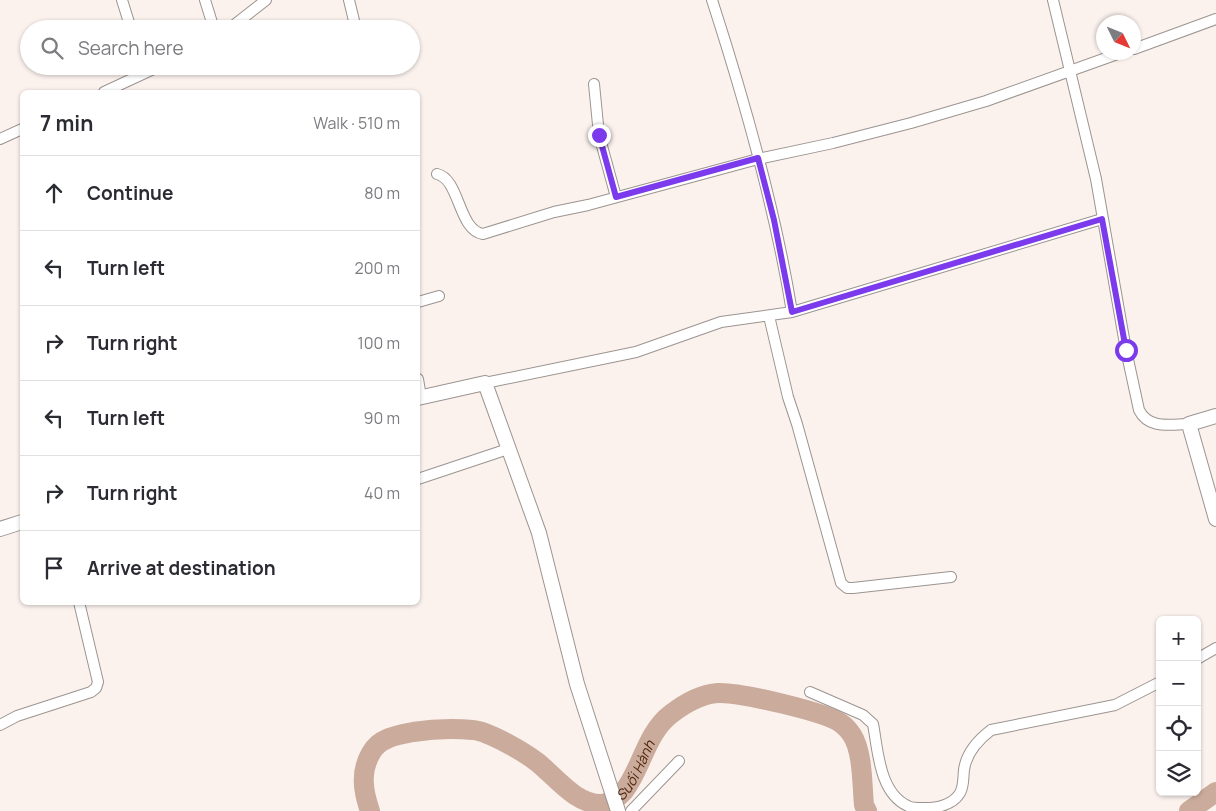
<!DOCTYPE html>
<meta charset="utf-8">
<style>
body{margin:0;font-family:Manrope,sans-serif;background:#f7f7f7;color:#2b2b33}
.controls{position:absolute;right:15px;bottom:15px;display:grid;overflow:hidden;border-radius:8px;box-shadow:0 1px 4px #0004}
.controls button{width:45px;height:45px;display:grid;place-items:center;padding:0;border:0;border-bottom:1px solid #e1e1e2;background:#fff;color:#2b2b33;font:25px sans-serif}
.compass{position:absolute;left:1096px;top:15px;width:45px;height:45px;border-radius:50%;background:#fff;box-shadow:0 1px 4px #0004;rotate:133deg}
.stop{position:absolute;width:15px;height:15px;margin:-11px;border:4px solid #7c3aed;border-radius:50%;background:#fff}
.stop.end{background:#7c3aed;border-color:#fff;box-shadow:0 1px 5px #0008}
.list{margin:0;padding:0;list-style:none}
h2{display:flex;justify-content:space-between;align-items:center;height:65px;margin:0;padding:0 20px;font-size:21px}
h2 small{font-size:16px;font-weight:400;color:#7c7c81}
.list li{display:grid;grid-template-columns:32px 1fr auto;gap:15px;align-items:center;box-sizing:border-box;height:75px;padding:0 20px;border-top:1px solid #e1e1e2}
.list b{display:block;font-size:19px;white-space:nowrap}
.list em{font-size:16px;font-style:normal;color:#7c7c81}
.icon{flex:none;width:28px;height:28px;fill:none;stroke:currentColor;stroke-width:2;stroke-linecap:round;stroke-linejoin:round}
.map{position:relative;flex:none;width:1216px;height:811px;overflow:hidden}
.search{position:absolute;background:#fff;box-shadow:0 1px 4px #0004;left:20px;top:20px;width:400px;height:55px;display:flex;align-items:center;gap:12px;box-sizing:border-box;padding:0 18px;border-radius:28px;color:#7c7c81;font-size:19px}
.panel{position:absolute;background:#fff;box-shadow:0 1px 4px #0004;left:20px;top:90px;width:400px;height:515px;border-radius:8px}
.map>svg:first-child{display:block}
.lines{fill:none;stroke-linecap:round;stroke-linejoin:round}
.river{stroke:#cbab9b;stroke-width:20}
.street-casing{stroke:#9c9490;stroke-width:12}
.secondary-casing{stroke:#9c9490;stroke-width:16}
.street{stroke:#fff;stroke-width:10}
.secondary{stroke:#fff;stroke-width:14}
.route{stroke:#7c3aed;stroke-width:6}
.labels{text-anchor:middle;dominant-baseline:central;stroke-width:5;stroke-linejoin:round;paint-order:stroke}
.water-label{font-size:14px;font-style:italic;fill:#4e240a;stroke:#fff}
</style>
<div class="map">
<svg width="1216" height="811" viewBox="0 0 1216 811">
<rect width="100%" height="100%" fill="#fbf2ee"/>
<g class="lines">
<g class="river">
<path id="s1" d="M370,811C363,791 360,772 371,753C379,738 397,735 413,732C432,729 453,728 473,730C488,731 524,752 537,762C556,777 575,804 601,804C609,804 619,797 624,791C642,768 646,733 671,714C684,704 702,694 718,693C739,692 827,712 842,724C846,727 850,732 852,735C863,752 862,785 864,805L867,811"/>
<path d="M1189,811L1216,792"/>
</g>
<g class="street-casing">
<path id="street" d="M122,0L131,29
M205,0L214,29
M349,0L356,29
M712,0C745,102 775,207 792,312
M1053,0L1096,179L1126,350L1139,410C1149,430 1171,424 1189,424
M229,29L266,0
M1134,49L1216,19
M594,84L599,135L616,197
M104,92L160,66
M0,139L22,129
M437,174C460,179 458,230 483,234L554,212L588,205L758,159L833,143L911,123L986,101L1123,52
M418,302L439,296
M769,316L788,397L797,424L841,583L847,588H853L951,577
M418,379L421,397
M485,383L636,352L721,322L792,312L1102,219
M418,479L508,449
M1197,659L1216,648
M810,692L863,715L873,724C878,750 879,793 908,806C914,809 923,808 930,808C941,807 954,803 960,793C964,786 963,778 964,770C966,754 978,740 991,730L1115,705L1160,682
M0,725L17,716L91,692L96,688L98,682L79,602
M631,811L679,761"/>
</g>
<g class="secondary-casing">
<path id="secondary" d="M418,398L485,383L539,533L577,684L618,811
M1216,416L1189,424L1216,519
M0,529L22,522"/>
</g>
<use href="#street" class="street"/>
<use href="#secondary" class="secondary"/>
</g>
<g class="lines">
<path class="route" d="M599,135L616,197L758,158L774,220L792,312L1102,219L1126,350"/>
</g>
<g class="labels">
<g class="water-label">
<text stroke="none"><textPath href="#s1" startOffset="370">Suối Hành</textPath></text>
</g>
</g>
</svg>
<div class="controls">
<button>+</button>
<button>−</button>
<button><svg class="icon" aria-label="locate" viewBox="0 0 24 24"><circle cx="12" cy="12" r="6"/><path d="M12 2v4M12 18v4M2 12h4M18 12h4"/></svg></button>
<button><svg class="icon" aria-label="layers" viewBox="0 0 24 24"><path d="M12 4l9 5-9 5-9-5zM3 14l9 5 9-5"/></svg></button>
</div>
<svg class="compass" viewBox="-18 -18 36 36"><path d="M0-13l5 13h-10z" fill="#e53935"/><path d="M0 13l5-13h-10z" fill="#7c7c81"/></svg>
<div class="stop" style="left:1126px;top:350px"></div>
<div class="stop end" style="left:599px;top:135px"></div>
<div class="search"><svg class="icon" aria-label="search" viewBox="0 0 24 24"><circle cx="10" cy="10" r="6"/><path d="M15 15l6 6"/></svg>Search here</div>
<section class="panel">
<h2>7 min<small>Walk · 510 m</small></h2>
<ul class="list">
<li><svg class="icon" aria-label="ahead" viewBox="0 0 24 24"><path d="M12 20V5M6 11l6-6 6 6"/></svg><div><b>Continue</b></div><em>80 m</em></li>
<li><svg class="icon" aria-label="left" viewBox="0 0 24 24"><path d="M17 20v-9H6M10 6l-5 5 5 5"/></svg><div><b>Turn left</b></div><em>200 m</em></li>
<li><svg class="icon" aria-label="right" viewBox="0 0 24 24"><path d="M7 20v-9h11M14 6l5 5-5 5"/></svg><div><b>Turn right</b></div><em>100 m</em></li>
<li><svg class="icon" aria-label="left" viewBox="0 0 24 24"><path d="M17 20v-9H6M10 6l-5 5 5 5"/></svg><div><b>Turn left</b></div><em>90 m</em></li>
<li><svg class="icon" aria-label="right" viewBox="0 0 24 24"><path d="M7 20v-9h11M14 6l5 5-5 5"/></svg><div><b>Turn right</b></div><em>40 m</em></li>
<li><svg class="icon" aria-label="arrive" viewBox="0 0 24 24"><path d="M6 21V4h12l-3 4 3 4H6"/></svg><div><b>Arrive at destination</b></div></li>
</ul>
</section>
</div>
